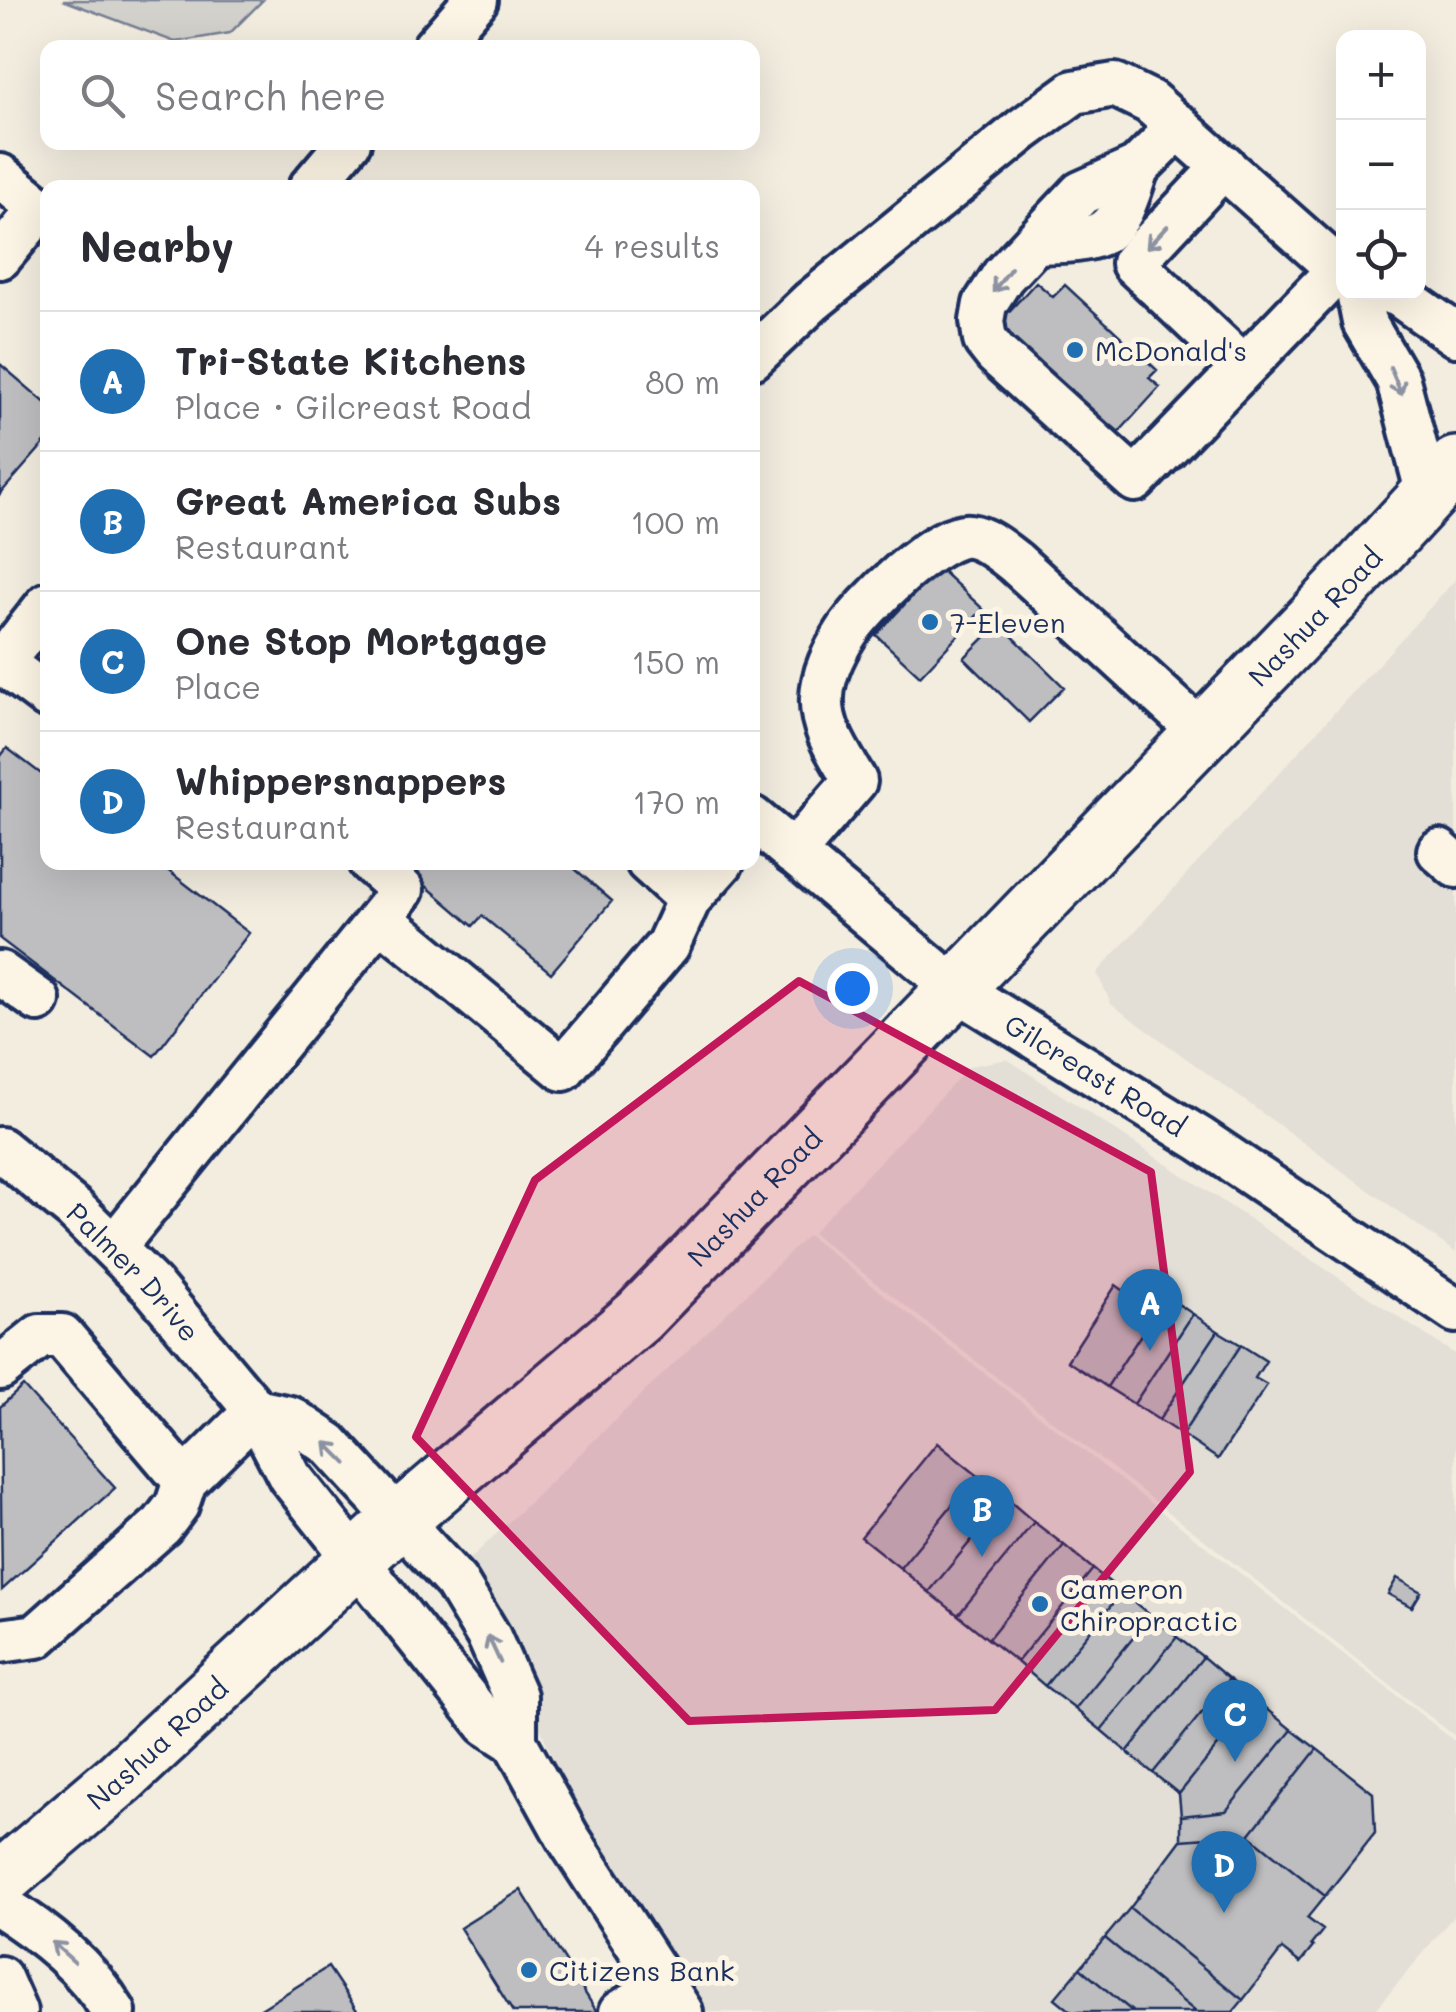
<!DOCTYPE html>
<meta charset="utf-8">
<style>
body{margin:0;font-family:Mali,sans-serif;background:#f7f7f7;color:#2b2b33}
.controls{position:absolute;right:30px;top:30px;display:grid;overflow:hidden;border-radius:20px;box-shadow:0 10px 40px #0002}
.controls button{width:90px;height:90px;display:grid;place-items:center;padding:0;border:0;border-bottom:2px solid #e1e1e2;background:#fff;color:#2b2b33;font:50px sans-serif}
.you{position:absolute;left:852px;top:988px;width:35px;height:35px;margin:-25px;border:8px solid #fff;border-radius:50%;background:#1a73e8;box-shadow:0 0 0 15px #1a73e833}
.badge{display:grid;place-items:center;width:65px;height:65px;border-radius:50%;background:#1f6fb2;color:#fff;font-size:32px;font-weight:700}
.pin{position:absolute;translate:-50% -82px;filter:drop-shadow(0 2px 5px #0008)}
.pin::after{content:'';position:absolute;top:52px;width:35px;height:30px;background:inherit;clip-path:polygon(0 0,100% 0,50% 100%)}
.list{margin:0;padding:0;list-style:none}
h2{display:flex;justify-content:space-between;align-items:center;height:130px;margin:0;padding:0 40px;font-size:42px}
h2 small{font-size:32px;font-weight:400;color:#7c7c81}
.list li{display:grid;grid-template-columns:65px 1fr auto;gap:30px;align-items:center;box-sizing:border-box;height:140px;padding:0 40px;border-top:2px solid #e1e1e2}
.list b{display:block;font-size:38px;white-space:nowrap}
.list p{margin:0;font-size:32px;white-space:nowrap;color:#7c7c81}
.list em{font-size:32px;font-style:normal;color:#7c7c81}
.icon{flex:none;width:55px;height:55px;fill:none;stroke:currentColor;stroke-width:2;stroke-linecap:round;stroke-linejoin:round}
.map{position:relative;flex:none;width:1456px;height:2012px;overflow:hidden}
.search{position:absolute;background:#fff;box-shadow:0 10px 40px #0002;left:40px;top:40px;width:720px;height:110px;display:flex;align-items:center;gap:25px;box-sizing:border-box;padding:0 35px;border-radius:20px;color:#7c7c81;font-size:38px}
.panel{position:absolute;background:#fff;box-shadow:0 10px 40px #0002;left:40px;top:180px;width:720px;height:690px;border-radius:20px}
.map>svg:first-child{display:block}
.built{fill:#e3dfd6}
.green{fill:#d3d1cc;stroke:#778095;stroke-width:2.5}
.building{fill:#bebec0;stroke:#1b2f5e;stroke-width:2.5}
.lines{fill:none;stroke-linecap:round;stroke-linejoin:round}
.minor-casing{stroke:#1b2f5e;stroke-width:50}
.major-casing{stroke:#1b2f5e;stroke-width:62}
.minor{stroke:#fcf5e5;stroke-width:42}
.major{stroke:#fcf5e5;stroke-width:55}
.oneway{stroke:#8c92a2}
.marked{fill:#c2185b;fill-opacity:0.2;stroke:#c2185b;stroke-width:8;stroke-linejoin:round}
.poi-dot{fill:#1f6fb2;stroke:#fcf5e5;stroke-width:4}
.labels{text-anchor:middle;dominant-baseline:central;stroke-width:10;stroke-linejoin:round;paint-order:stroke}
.poi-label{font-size:28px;fill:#1b2f5e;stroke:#fcf5e5;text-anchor:start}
.street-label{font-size:28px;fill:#1b2f5e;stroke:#fcf5e5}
</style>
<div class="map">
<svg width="1456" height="2012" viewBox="0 0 1456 2012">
<rect width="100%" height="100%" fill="#f3ede0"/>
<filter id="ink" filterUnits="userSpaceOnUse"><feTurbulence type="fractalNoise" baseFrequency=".01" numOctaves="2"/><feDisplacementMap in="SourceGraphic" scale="20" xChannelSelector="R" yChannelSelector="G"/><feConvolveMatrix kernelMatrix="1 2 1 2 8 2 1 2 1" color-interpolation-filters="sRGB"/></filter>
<g filter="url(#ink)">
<path class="built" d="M1456,579V1253L1111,1004L1097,973Z
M1007,1059L1456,1355V1737L812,1233L970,1066Z
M808,1235L1456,1742V1913L1374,2012H707L608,1888L469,1560Z"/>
<path class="green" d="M63,0H263L230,33L175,42Z"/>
<path class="building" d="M1036,282L1053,297L1065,285L1157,370L1149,378L1160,387L1119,432L1112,426L1106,432L993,329Z
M0,364L48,405V439L0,494Z
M939,568L983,609L920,676L876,635Z
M999,623L1064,687L1029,722L964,658Z
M7,748L48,779V862H157L249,933L154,1056L0,939V757Z
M398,862H567L612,901L551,973L482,916L473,926Z
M1141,1280L1166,1296L1107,1387L1067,1361L1116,1285L1131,1296Z
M1166,1296L1193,1314L1134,1404L1107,1387Z
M1193,1314L1218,1331L1159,1420L1134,1404Z
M1218,1331L1241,1345L1182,1435L1159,1420Z
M1241,1345L1266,1361L1255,1378L1267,1385L1218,1459L1182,1435Z
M23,1386L115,1488L2,1590L0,1407Z
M937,1443L977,1475L900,1568L861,1537Z
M977,1475L1006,1498L929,1592L900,1568Z
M1006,1498L1034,1522L958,1615L929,1592Z
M1034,1522L1064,1545L988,1639L958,1615Z
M1064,1545L1093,1569L1017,1662L988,1639Z
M1093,1569L1122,1592L1045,1686L1017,1662Z
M1397,1578L1421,1592L1412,1607L1388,1594Z
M1122,1592L1151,1616L1075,1709L1045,1686Z
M1151,1616L1177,1637L1101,1730L1075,1709Z
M1177,1637L1203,1657L1127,1752L1101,1730Z
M1203,1657L1229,1679L1153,1773L1127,1752Z
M1229,1679L1255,1700L1179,1794L1153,1773Z
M1255,1700L1292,1730L1226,1811L1181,1816L1179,1794Z
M1292,1730L1317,1749L1249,1835L1181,1840V1816L1226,1811Z
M1317,1749L1373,1793L1375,1833L1325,1896L1249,1835Z
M1249,1835L1325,1896L1307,1918L1323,1930L1311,1945L1313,1947L1300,1963L1282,1949L1243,2000L1130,1908L1181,1840Z
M521,1890L597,2012H513L460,1928Z
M1130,1908L1243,2000L1233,2012H1196L1105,1938Z
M1105,1938L1196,2012H1133L1080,1968Z
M328,1967L358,2012H256Z
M1080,1968L1133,2012H1072L1055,1998Z"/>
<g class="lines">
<g class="minor-casing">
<g id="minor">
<path d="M434,48L476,0"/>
<path d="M1179,126L1137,168L1081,193L1003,276L985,304L982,321L985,340L996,354L1135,480L1338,270"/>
<path d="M1224,166L1133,263L1243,367"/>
<path d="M0,176L48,215"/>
<path d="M310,188L349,142"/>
<path d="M1035,242C1108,240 1115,239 1137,168"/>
<path d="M0,257L40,209"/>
<path d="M1358,292L1364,322L1398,380L1428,495"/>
<path d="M1389,292L1399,295L1456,335"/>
<path d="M752,358L811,302L1022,130L1074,92L1115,85L1150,102L1344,274"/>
<path d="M4,664L48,697"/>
<path d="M0,665L48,604"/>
<path id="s1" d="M752,818L955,988L1200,1139L1456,1311"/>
<path d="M1439,851L1456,866"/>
<path d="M793,853L855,781C840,755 820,728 822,697C823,673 834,652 846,633C862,607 938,532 969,536C986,538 1002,552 1015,562L1202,733"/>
<path d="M370,862L402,890L380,918"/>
<path d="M648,862L689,899"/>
<path d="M0,973L38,1000"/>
<path id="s2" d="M0,1149L75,1210L152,1286L256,1411L290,1477L487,1724L515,1742L567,1836L681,2012"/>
<path d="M114,1247L380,918L563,1069L668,945L689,899L722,862"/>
<path d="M0,1368L40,1336H62L185,1481"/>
<path d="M256,1411L290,1418L329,1444L456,1582L489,1637L515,1696V1742"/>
<path d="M0,1641L37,1636L162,1525L177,1505L185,1481L256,1411"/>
<path d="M0,1905C46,1934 86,1966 114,2012"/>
<path d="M0,1978L15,2012"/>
<path d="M621,2012L662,1986"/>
</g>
</g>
<g class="major-casing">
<g id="major">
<path id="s3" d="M0,1880L120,1778L399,1520L639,1316L1340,591L1456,465"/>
</g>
</g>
<use href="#minor" class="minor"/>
<use href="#major" class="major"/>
</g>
<defs><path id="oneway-shaft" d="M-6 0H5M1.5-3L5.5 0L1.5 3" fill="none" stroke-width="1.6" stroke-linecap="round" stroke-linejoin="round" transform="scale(2.5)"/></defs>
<g class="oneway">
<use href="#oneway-shaft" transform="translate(1157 237) rotate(133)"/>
<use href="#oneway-shaft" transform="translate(1002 280) rotate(127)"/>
<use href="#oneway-shaft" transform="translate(1396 381) rotate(67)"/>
<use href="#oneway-shaft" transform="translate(336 1453) rotate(-135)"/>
<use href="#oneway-shaft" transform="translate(494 1649) rotate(-115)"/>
<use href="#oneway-shaft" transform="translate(63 1952) rotate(-138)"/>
</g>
</g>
<path class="marked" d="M799,981L1151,1172L1190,1472L995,1710L689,1721L416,1437L535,1180Z"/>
<g class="poi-dot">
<circle cx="1075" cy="350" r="10"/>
<circle cx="930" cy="622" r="10"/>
<circle cx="1040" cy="1604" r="10"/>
<circle cx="529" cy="1970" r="10"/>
</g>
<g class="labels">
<g class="poi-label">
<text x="1095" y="350">McDonald's</text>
<text x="950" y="622">7-Eleven</text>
<text x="1060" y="1588">Cameron<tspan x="1060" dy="32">Chiropractic</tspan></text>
<text x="549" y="1970">Citizens Bank</text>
</g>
<g class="street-label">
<text stroke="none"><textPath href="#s3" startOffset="1825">Nashua Road</textPath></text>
<text stroke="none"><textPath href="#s1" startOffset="430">Gilcreast Road</textPath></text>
<text stroke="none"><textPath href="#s3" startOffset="1018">Nashua Road</textPath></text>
<text stroke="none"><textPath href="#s2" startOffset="182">Palmer Drive</textPath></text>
<text stroke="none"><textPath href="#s3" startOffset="208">Nashua Road</textPath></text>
</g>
</g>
</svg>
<div class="controls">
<button>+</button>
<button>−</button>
<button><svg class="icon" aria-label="locate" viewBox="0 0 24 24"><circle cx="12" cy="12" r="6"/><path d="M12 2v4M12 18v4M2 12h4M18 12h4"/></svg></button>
</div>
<div class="you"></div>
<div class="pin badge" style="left:1150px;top:1351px">A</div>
<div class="pin badge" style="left:982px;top:1557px">B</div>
<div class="pin badge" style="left:1235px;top:1762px">C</div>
<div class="pin badge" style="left:1224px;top:1913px">D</div>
<div class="search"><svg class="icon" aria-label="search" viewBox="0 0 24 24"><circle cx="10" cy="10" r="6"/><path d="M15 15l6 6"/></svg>Search here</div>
<section class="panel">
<h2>Nearby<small>4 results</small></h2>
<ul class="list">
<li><span class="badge">A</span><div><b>Tri-State Kitchens</b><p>Place · Gilcreast Road</p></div><em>80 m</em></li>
<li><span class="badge">B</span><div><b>Great America Subs</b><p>Restaurant</p></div><em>100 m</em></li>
<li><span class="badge">C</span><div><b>One Stop Mortgage</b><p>Place</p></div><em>150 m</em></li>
<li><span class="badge">D</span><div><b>Whippersnappers</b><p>Restaurant</p></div><em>170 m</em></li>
</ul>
</section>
</div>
